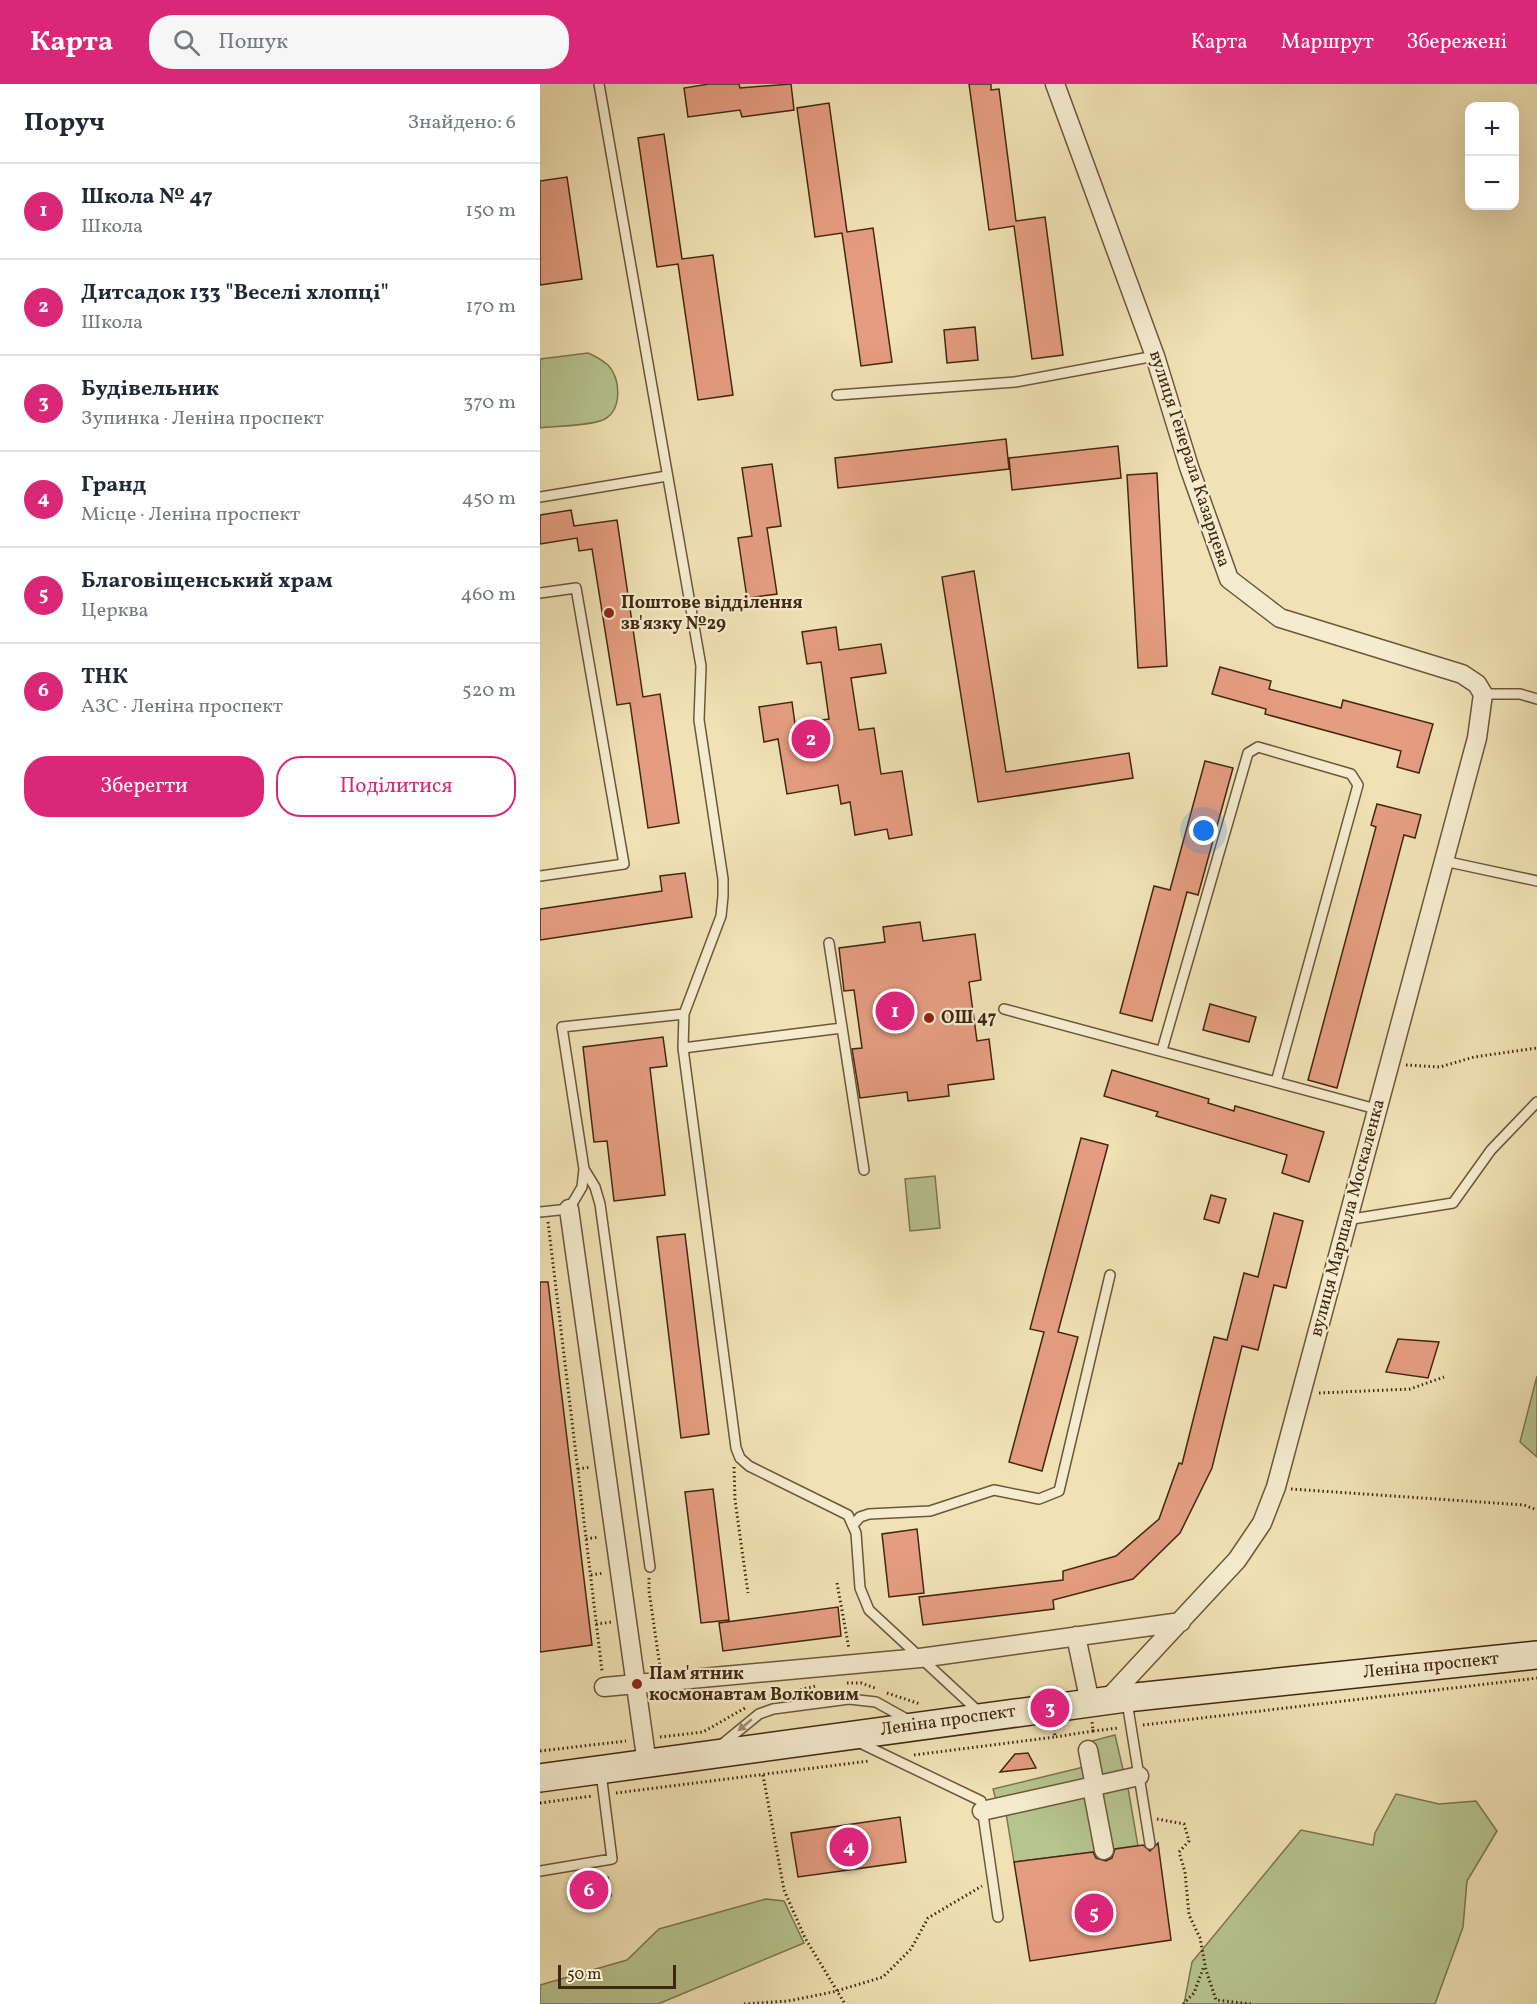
<!DOCTYPE html>
<html lang="uk">
<meta charset="utf-8">
<style>
body{margin:0;font-family:Vollkorn,serif;background:#f6f6f7;color:#1f2937}
.controls{position:absolute;right:18px;top:18px;display:grid;overflow:hidden;border-radius:12px;box-shadow:0 6px 24px #0002}
.controls button{width:54px;height:54px;display:grid;place-items:center;padding:0;border:0;border-bottom:2px solid #e0e1e3;background:#fff;color:#1f2937;font:30px sans-serif}
.scale{position:absolute;left:18px;bottom:15px;width:118px;box-sizing:border-box;padding-left:6px;border:3px solid #412710;border-top:0;font-size:16px;line-height:21px;white-space:nowrap;color:#412710;-webkit-text-stroke:4px #f5eccf;paint-order:stroke}
.you{position:absolute;left:664px;top:747px;width:21px;height:21px;margin:-15px;border:4px solid #fff;border-radius:50%;background:#1a73e8;box-shadow:0 0 0 9px #1a73e833}
.badge{display:grid;place-items:center;width:39px;height:39px;border-radius:50%;background:#db2777;color:#fff;font-size:20px;font-weight:700}
.pin{position:absolute;translate:-50% -50%;border:3px solid #fff;box-shadow:0 2px 6px #0006}
.list{margin:0;padding:0;list-style:none}
h2{display:flex;justify-content:space-between;align-items:center;height:78px;margin:0;padding:0 24px;font-size:26px}
h2 small{font-size:20px;font-weight:400;color:#747a83}
.list li{display:grid;grid-template-columns:39px 1fr auto;gap:18px;align-items:center;box-sizing:border-box;height:96px;padding:0 24px;border-top:2px solid #e0e1e3}
.list b{display:block;font-size:22px;white-space:nowrap}
.list p{margin:0;font-size:20px;white-space:nowrap;color:#747a83}
.list em{font-size:20px;font-style:normal;color:#747a83}
.actions{display:flex;gap:12px;padding:18px 24px}
.actions a{flex:1;padding:14px 0;border:2px solid #db2777;border-radius:24px;text-align:center;font-size:21px;color:#db2777}
.actions .main{background:#db2777;color:#fff}
.icon{flex:none;width:33px;height:33px;fill:none;stroke:currentColor;stroke-width:2;stroke-linecap:round;stroke-linejoin:round}
.map{position:relative;flex:none;width:997px;height:1920px;overflow:hidden}
header{display:flex;align-items:center;gap:36px;box-sizing:border-box;height:84px;padding:0 30px;background:#db2777;color:#fff}
header strong{font-size:28px}
nav{display:flex;gap:33px;margin-inline-start:auto;font-size:21px}
.search{width:420px;height:54px;background:#f6f6f7;display:flex;align-items:center;gap:15px;box-sizing:border-box;padding:0 21px;border-radius:24px;color:#747a83;font-size:22px}
main{display:flex}
aside{flex:1;background:#fff}
.map>svg:first-child{display:block}
.green{fill:#b6c490;stroke:#7c7650;stroke-width:1.5}
.building{fill:#e59d81;stroke:#412710;stroke-width:1.5}
.lines{fill:none;stroke-linecap:round;stroke-linejoin:round}
.lane-casing{stroke:#6d5639;stroke-width:12}
.street-casing{stroke:#6d5639;stroke-width:21}
.secondary-casing{stroke:#412710;stroke-width:30}
.path{stroke:#412710;stroke-width:3;stroke-dasharray:1.5 3;stroke-linecap:butt}
.lane{stroke:#f5eccf;stroke-width:9}
.street{stroke:#f5eccf;stroke-width:18}
.secondary{stroke:#f5eccf;stroke-width:27}
.oneway{fill:#9b8a70}
.poi-dot{fill:#8f2418;stroke:#f5eccf;stroke-width:2}
.labels{text-anchor:middle;dominant-baseline:central;stroke-width:4.5;stroke-linejoin:round;paint-order:stroke}
.street-label{font-size:18px;fill:#412710;stroke:#f5eccf}
.poi-label{font-size:18px;font-weight:bold;fill:#412710;stroke:#f5eccf;text-anchor:start}
</style>
<header>
<strong>Карта</strong>
<div class="search"><svg class="icon" aria-label="search" viewBox="0 0 24 24"><circle cx="10" cy="10" r="6"/><path d="M15 15l6 6"/></svg>Пошук</div>
<nav><a>Карта</a><a>Маршрут</a><a>Збережені</a></nav>
</header>
<main>
<aside>
<h2>Поруч<small>Знайдено: 6</small></h2>
<ul class="list">
<li><span class="badge">1</span><div><b>Школа № 47</b><p>Школа</p></div><em>150 m</em></li>
<li><span class="badge">2</span><div><b>Дитсадок 133 &quot;Веселі хлопці&quot;</b><p>Школа</p></div><em>170 m</em></li>
<li><span class="badge">3</span><div><b>Будівельник</b><p>Зупинка · Леніна проспект</p></div><em>370 m</em></li>
<li><span class="badge">4</span><div><b>Гранд</b><p>Місце · Леніна проспект</p></div><em>450 m</em></li>
<li><span class="badge">5</span><div><b>Благовіщенський храм</b><p>Церква</p></div><em>460 m</em></li>
<li><span class="badge">6</span><div><b>ТНК</b><p>АЗС · Леніна проспект</p></div><em>520 m</em></li>
</ul>
<div class="actions"><a class="main">Зберегти</a><a>Поділитися</a></div>
</aside>
<div class="map">
<svg width="997" height="1920" viewBox="0 0 997 1920">
<rect width="100%" height="100%" fill="#f0e2b5"/>
<filter id="stains"><feTurbulence type="fractalNoise" baseFrequency=".00333" numOctaves="4"/><feColorMatrix values="0 0 0 0 .2 0 0 0 0 .09 0 0 0 0 .02 0 0 0 .5 -.17"/></filter>
<radialGradient id="worn" r=".72"><stop offset=".6" stop-color="#630" stop-opacity="0"/><stop offset="1" stop-color="#630" stop-opacity=".3"/></radialGradient>
<path class="green" d="M48,269C55,272 62,276 68,281C81,295 82,325 65,335C52,342 16,342 0,344V275Z
M395,1092L400,1144L370,1147L365,1095Z
M997,1292V1373L980,1358Z
M575,1651L585,1694L557,1701L552,1657Z
M544,1683L548,1698L456,1716L453,1705Z
M587,1698L598,1762L566,1766L554,1705Z
M550,1704L560,1767L474,1778L465,1723Z
M856,1710L899,1720L936,1717L957,1747L927,1797L923,1843L895,1920H644L652,1878L761,1746L833,1761L835,1749Z
M226,1815L244,1817L264,1859L118,1920H0V1901L87,1876L119,1845Z"/>
<path class="building" d="M169,0H199L200,4L251,0L254,26L202,33L200,26L148,33L144,4Z
M429,0H451V6L459,5L476,137L505,133L523,271L492,275L474,142L449,146Z
M289,19L307,148L333,144L352,278L321,282L302,149L275,153L257,24Z
M124,50L142,175L173,171L193,311L158,316L138,180L117,183L98,54Z
M27,93L42,195L0,201V97Z
M435,243L438,276L407,279L404,246Z
M466,355L469,385L298,404L295,374Z
M578,362L581,394L472,406L469,374Z
M232,380L241,442L227,444L237,510L207,514L198,454L212,452L202,384Z
M617,389L627,582L598,584L587,391Z
M31,426L34,442L77,436L103,613L120,610L139,739L108,744L90,619L77,621L52,465L39,467L37,454L0,460V431Z
M434,487L466,688L589,669L593,694L438,718L402,493Z
M296,543L299,566L341,560L346,589L311,594L319,646L334,644L341,690L362,687L372,751L349,755L347,745L315,751L310,718L301,720L298,701L247,710L238,655L224,658L219,623L252,618L255,640L289,635L281,578L267,580L262,548Z
M680,583L731,597L729,605L801,624L803,616L893,640L879,689L857,683L861,667L725,630L726,625L672,610Z
M665,677L693,684L658,811L647,808L612,937L580,929L614,802L630,806Z
M837,720L881,731L875,754L864,751L797,1004L768,996L836,743L831,741Z
M145,789L152,833L0,856V825L122,807L120,792Z
M380,838L383,857L435,850L441,896L429,898L437,957L449,955L454,995L408,1001L409,1012L368,1017L367,1008L320,1014L312,965L322,964L314,906L304,907L299,864L345,858L343,843Z
M670,920L716,933L709,958L663,946Z
M123,953L127,982L110,984L125,1111L74,1117L67,1057L54,1058L43,963Z
M572,986L669,1015L668,1019L694,1027L695,1022L784,1048L769,1098L742,1089L747,1071L616,1032L618,1028L564,1012Z
M541,1054L568,1061L518,1248L538,1253L502,1387L469,1378L504,1248L490,1245Z
M671,1111L686,1115L679,1139L664,1135Z
M734,1129L763,1137L746,1204L734,1201L718,1266L702,1262L672,1384L640,1449L593,1495L513,1516L514,1525L383,1541L379,1513L523,1496V1487L576,1472L619,1435L639,1379L642,1380L674,1253L687,1256L704,1189L718,1193Z
M145,1150L169,1350L141,1354L117,1153Z
M0,1198H8L52,1561L0,1568Z
M858,1255L899,1258L888,1294L846,1288Z
M173,1405L189,1536L161,1539L145,1408Z
M377,1445L384,1509L349,1513L342,1450Z
M298,1523L301,1552L183,1567L179,1539Z
M488,1669L496,1684L460,1688L475,1670Z
M360,1733L366,1778L258,1793L251,1749Z
M618,1759L631,1856L490,1877L474,1778L553,1768L556,1774L566,1777L572,1774L575,1765L603,1761L610,1767Z
M68,1793L71,1812L32,1819L28,1800Z"/>
<g class="lines">
<g class="lane-casing">
<path id="lane" d="M59,0L161,582L159,636L183,795V812L181,832L144,930L143,964L196,1364L200,1374L209,1382L308,1431L316,1449L320,1504L329,1526L439,1628
M297,311L475,298L615,272
M0,413L127,392
M0,509L36,504L84,780L0,792
M943,610H980L997,615
M904,777L997,797
M289,859L324,1086
M464,925L836,1025
M143,964L302,944
M622,966L708,669L718,663L811,690L818,701L736,998
M44,1085L55,1103L60,1120L110,1483
M0,1128L29,1125L42,1103L44,1085L22,943L144,930
M806,1136L913,1119L951,1066L997,1018
M314,1440L320,1433L329,1430L390,1427L454,1406L499,1415L519,1407L570,1191
M587,1618L610,1760
M318,1658L441,1717L458,1833
M180,1662L219,1630L233,1625L309,1615L336,1618L370,1637
M0,1787L72,1775L61,1689"/>
</g>
<g class="street-casing">
<path id="street" d="M515,0L615,272L649,383L689,495L740,534L922,590L937,600L943,610L937,654L736,1403L722,1439L697,1476L566,1617
M29,1125L107,1680
M536,1552L550,1619
M64,1603L380,1574L641,1538
M548,1666L555,1702
M552,1703L564,1766
M442,1727L599,1692"/>
</g>
<g class="secondary-casing">
<path id="secondary" d="M0,1694L586,1614L997,1571"/>
</g>
<path class="path" d="M866,981L900,983L934,973L997,964
M8,1138L62,1587
M779,1309L870,1305L904,1293
M194,1383L195,1416L208,1509
M38,1385L51,1383
M751,1405L984,1421L997,1426
M46,1455L59,1453
M51,1491L64,1489
M109,1494V1507L120,1583
M297,1499L309,1565
M56,1540L72,1538
M307,1599H321L335,1604
M347,1609L380,1620
M221,1615L276,1602
M603,1641L997,1594
M514,1645L515,1653L553,1647L552,1638
M553,1647L578,1644
M120,1653L163,1648L205,1624
M0,1667L86,1657
M374,1671L515,1653
M223,1691L244,1806L265,1854L305,1920
M76,1709L329,1677
M0,1719L52,1712
M617,1735L644,1740L649,1757L639,1768L645,1788L649,1831L660,1854L666,1886L676,1916L711,1920
M204,1920L248,1917L293,1908L343,1893L371,1865L388,1834L442,1802
M643,1920L654,1909L664,1882"/>
<use href="#lane" class="lane"/>
<use href="#street" class="street"/>
<use href="#secondary" class="secondary"/>
</g>
<defs><path id="oneway-solid" d="M-6-.8H1V-3.2L6.5 0L1 3.2V.8H-6Z" transform="scale(1.5)"/></defs>
<use class="oneway" href="#oneway-solid" transform="translate(205 1641) rotate(140)"/>
<g class="poi-dot">
<circle cx="69" cy="529" r="6"/>
<circle cx="389" cy="934" r="6"/>
<circle cx="97" cy="1600" r="6"/>
</g>
<g class="labels">
<g class="street-label">
<text transform="translate(649 375) rotate(72)">вулиця Генерала Казарцева</text>
<text transform="translate(808 1134) rotate(-75)">вулиця Маршала Москаленка</text>
<text transform="translate(891 1582) rotate(-6)">Леніна проспект</text>
<text transform="translate(408 1637) rotate(-8)">Леніна проспект</text>
</g>
<g class="poi-label">
<text x="81" y="519">Поштове відділення<tspan x="81" dy="21">зв'язку №29</tspan></text>
<text x="401" y="934">ОШ 47</text>
<text x="109" y="1590">Пам'ятник<tspan x="109" dy="21">космонавтам Волковим</tspan></text>
</g>
</g>
<rect width="100%" height="100%" filter="url(#stains)"/>
<rect width="100%" height="100%" fill="url(#worn)"/>
</svg>
<div class="controls">
<button>+</button>
<button>−</button>
</div>
<div class="scale">50 m</div>
<div class="you"></div>
<div class="pin badge" style="left:355px;top:927px">1</div>
<div class="pin badge" style="left:271px;top:655px">2</div>
<div class="pin badge" style="left:510px;top:1624px">3</div>
<div class="pin badge" style="left:309px;top:1763px">4</div>
<div class="pin badge" style="left:554px;top:1829px">5</div>
<div class="pin badge" style="left:49px;top:1806px">6</div>
</div>
</main>
